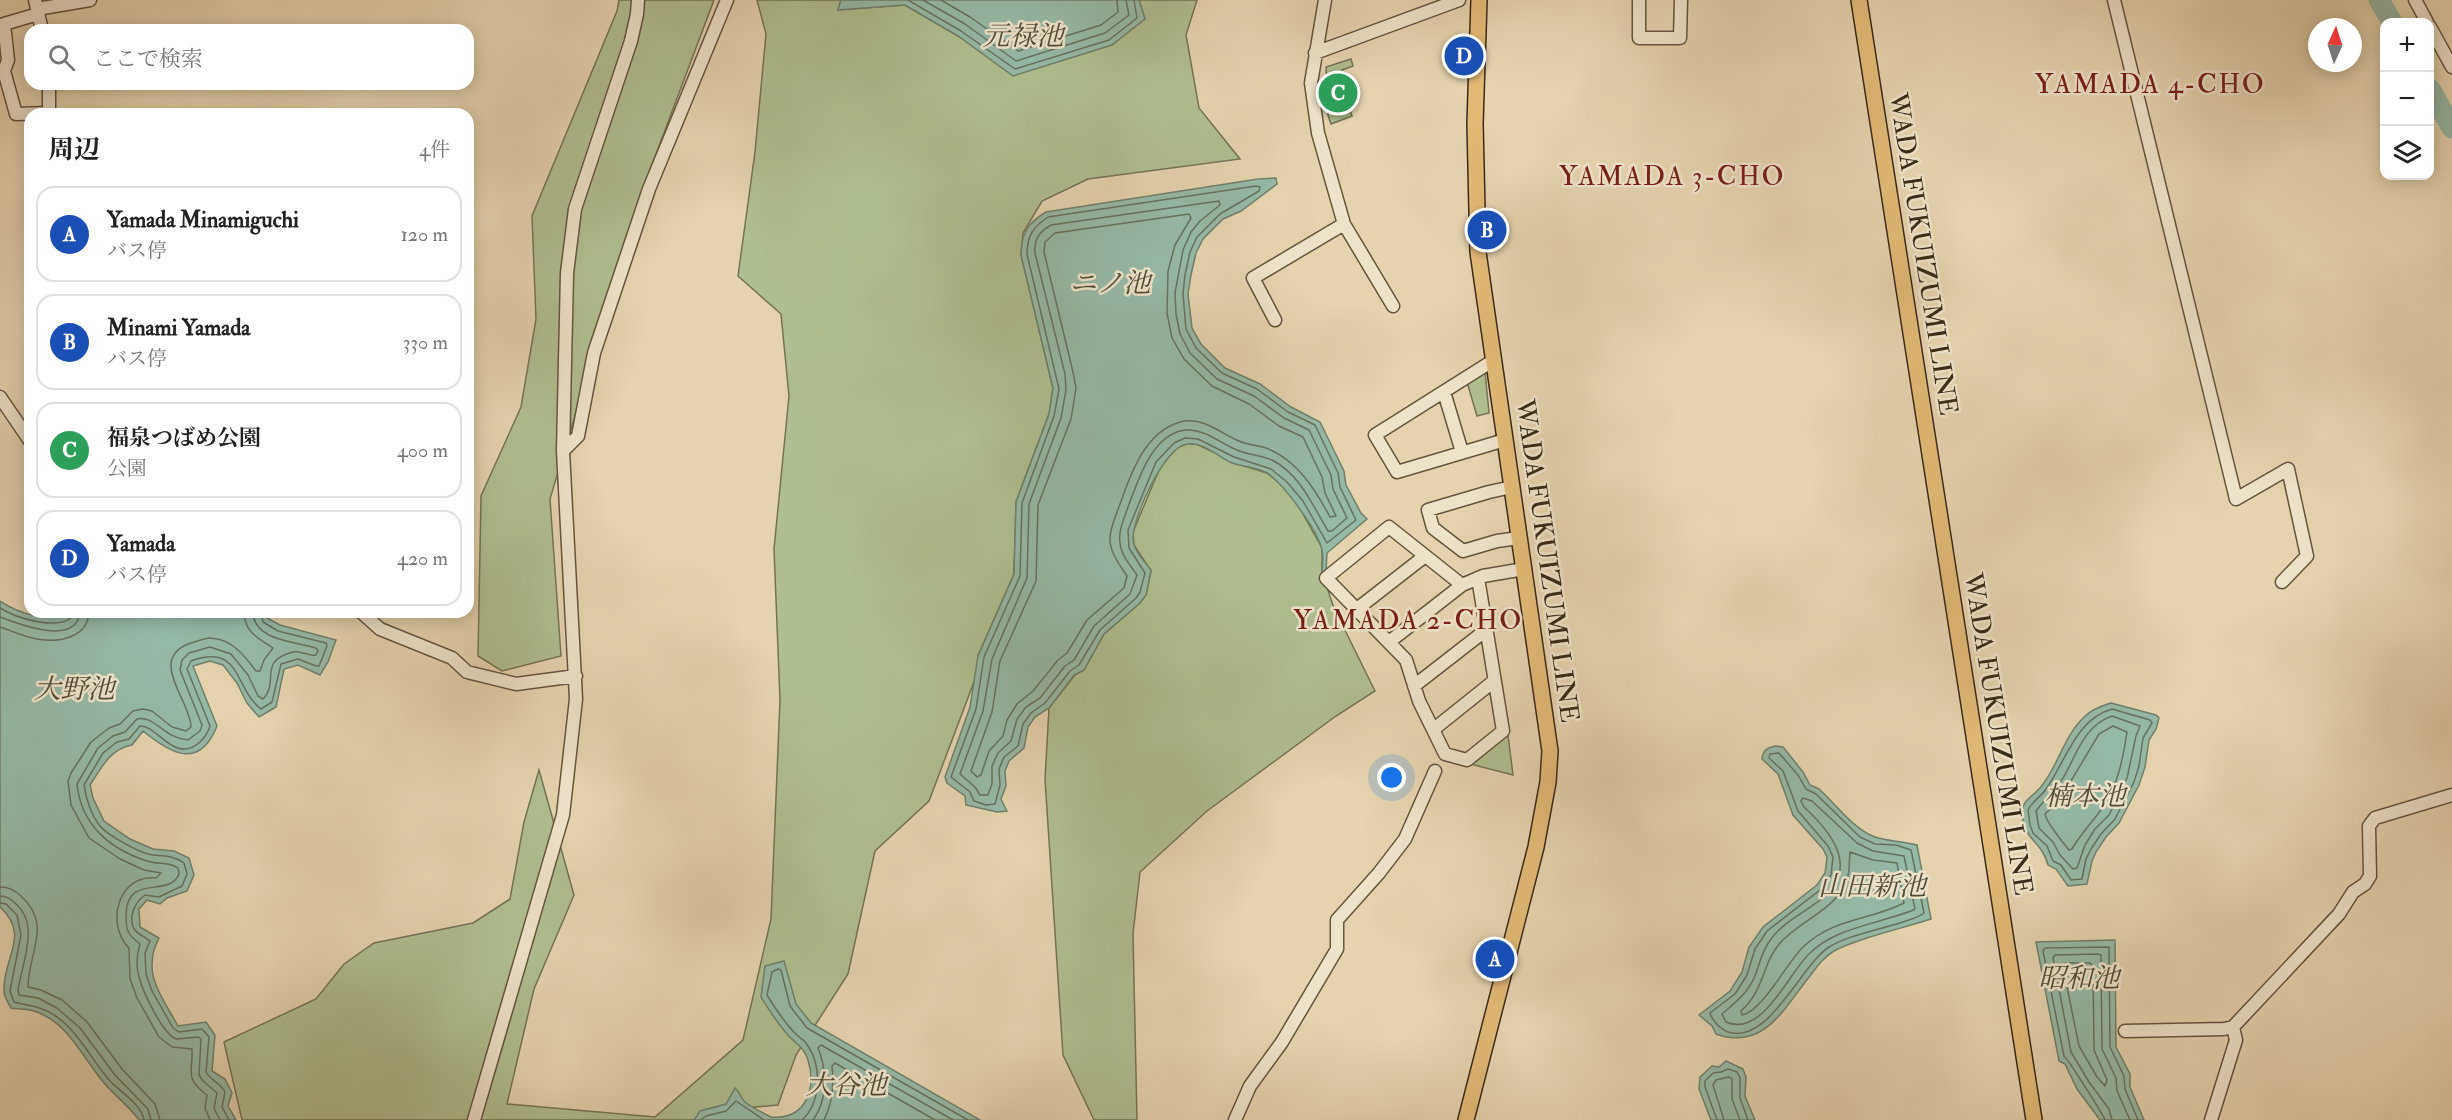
<!DOCTYPE html>
<html lang="ja">
<meta charset="utf-8">
<style>
body{margin:0;font-family:"IM FELL Double Pica","Noto Serif JP",serif;background:#f2f2f2;color:#222}
.controls{position:absolute;right:18px;top:18px;display:grid;overflow:hidden;border-radius:12px;box-shadow:0 3px 15px #0003}
.controls button{width:54px;height:54px;display:grid;place-items:center;padding:0;border:0;border-bottom:2px solid #e0e0e0;background:#fff;color:#222;font:30px sans-serif}
.compass{position:absolute;left:2308px;top:18px;width:54px;height:54px;border-radius:50%;background:#fff;box-shadow:0 3px 15px #0003;rotate:3deg}
.you{position:absolute;left:1392px;top:778px;width:21px;height:21px;margin:-15px;border:4px solid #fff;border-radius:50%;background:#1a73e8;box-shadow:0 0 0 9px #1a73e833}
.badge{display:grid;place-items:center;width:39px;height:39px;border-radius:50%;background:#8f2418;color:#fff;font-size:20px;font-weight:700}
.pin{position:absolute;translate:-50% -50%;border:3px solid #fff;box-shadow:0 2px 6px #0006}
.list{margin:0;padding:0;list-style:none}
h2{display:flex;justify-content:space-between;align-items:center;height:78px;margin:0;padding:0 24px;font-size:26px}
h2 small{font-size:20px;font-weight:400;color:#767676}
.list li{display:grid;grid-template-columns:39px 1fr auto;gap:18px;align-items:center;box-sizing:border-box;height:96px;margin:0 12px 12px;padding:0 12px;border:2px solid #e0e0e0;border-radius:18px}
.list b{display:block;font-size:22px;white-space:nowrap}
.list p{margin:0;font-size:20px;white-space:nowrap;color:#767676}
.list em{font-size:20px;font-style:normal;color:#767676}
.icon{flex:none;width:33px;height:33px;fill:none;stroke:currentColor;stroke-width:2;stroke-linecap:round;stroke-linejoin:round}
.map{position:relative;flex:none;width:2452px;height:1120px;overflow:hidden}
.search{position:absolute;background:#fff;box-shadow:0 3px 15px #0003;left:24px;top:24px;width:450px;height:66px;display:flex;align-items:center;gap:15px;box-sizing:border-box;padding:0 21px;border-radius:18px;color:#767676;font-size:22px}
.panel{position:absolute;background:#fff;box-shadow:0 3px 15px #0003;left:24px;top:108px;width:450px;height:510px;border-radius:18px}
.map>svg:first-child{display:block}
.green{fill:#afbe8e;stroke:#747454;stroke-width:1.5}
.water{fill:#96b8a7;stroke:#71806e;stroke-width:1.5}
.lines{fill:none;stroke-linecap:round;stroke-linejoin:round}
.shore{stroke:#687260;stroke-width:1.5}
.river{stroke:#96b8a7;stroke-width:21}
.minor-casing{stroke:#64553e;stroke-width:15}
.major-casing{stroke:#392b19;stroke-width:18}
.minor{stroke:#ede2ca;stroke-width:12}
.major{stroke:#e2ba76;stroke-width:15}
.labels{text-anchor:middle;dominant-baseline:central;stroke-width:5;stroke-linejoin:round;paint-order:stroke}
.street-label{font-size:26px;fill:#392b19;stroke:#ede2ca}
.water-label{font-size:27px;font-style:italic;fill:#504e3c;stroke:#ede2ca}
.neighbourhood-label{font-size:27px;letter-spacing:1.5px;fill:#7a1f14;stroke:#ede2ca}
</style>
<div class="map">
<svg width="2452" height="1120" viewBox="0 0 2452 1120">
<rect width="100%" height="100%" fill="#e4d3ad"/>
<filter id="stains"><feTurbulence type="fractalNoise" baseFrequency=".00333" numOctaves="4"/><feColorMatrix values="0 0 0 0 .2 0 0 0 0 .09 0 0 0 0 .02 0 0 0 .5 -.17"/></filter>
<radialGradient id="worn" r=".72"><stop offset=".6" stop-color="#630" stop-opacity="0"/><stop offset="1" stop-color="#630" stop-opacity=".3"/></radialGradient>
<path class="green" d="M619,0H714L644,186L550,499L561,656L502,671L478,656L481,496L521,407L536,319L532,216L617,11Z
M757,0H841L838,10L905,5L958,36L1145,19L1139,0H1197L1186,35L1199,108L1240,159L1088,179L1042,201L1023,233L1021,255L1053,388L1049,414L1016,502L1014,574L978,656L977,674L929,801L875,851L848,974L796,1055L778,1105L701,1112L697,1120H242L224,1042L316,999L344,964L374,943L473,923L510,899L524,822L539,770L574,895L534,989L507,1104L655,1117L743,1040L771,919L780,700L774,549L789,396L781,314L738,276L755,152L766,34Z
M1351,59L1353,66L1342,70L1353,105L1349,107L1352,116L1331,124L1328,115L1326,67Z
M1485,371L1489,413L1477,416L1467,382Z
M1187,444H1196L1244,466L1267,473L1283,486L1298,505L1322,548V573L1334,608L1375,691L1336,716L1207,811L1140,872L1133,934L1137,1120H1094L1063,1055L1045,779L1049,708L1075,675L1084,670L1104,634L1140,603L1146,595L1151,571L1134,545L1133,532L1161,465L1178,447Z
M1508,735L1513,775L1470,764Z"/>
<path class="water" d="M841,0H1139L1145,19L1112,45L1013,76L958,36L905,5L838,10Z
M1276,178L1277,184L1241,211L1223,219L1203,239L1196,253L1191,275L1188,294L1192,328L1201,344L1225,368L1260,384L1291,407L1320,422L1344,471L1346,485L1361,513L1367,519L1327,553L1326,572L1322,573C1322,566 1324,557 1322,550C1318,531 1284,484 1267,473C1257,467 1244,467 1232,463C1218,457 1203,441 1187,444C1164,447 1132,519 1133,539C1133,550 1145,562 1151,570L1146,595L1140,603L1104,634L1084,670L1074,675L1049,708L1035,717L1028,727L1024,748L1009,761L1005,771L1006,786L1001,799L1007,811L997,812L966,805L965,796L947,783L945,777L970,707L978,656L1014,574L1016,502L1049,414L1053,388L1021,255C1021,233 1028,223 1046,212L1258,179Z
M0,601C18,613 50,624 70,612H267V618L280,625L336,640L328,662L320,675L298,665L284,669L276,707L259,717L247,703L237,683L223,665L210,661L193,666L217,726C199,771 170,753 143,731L132,745C110,749 102,767 90,785L93,798L104,821L130,839L153,849L174,851L189,858L194,875L187,891L167,898L160,904L147,900L139,909L140,927L159,938C141,973 161,995 178,1026L206,1022L215,1035L212,1071L225,1079L232,1093L228,1106L236,1120H139C129,1106 115,1096 104,1083C83,1058 67,1021 34,1011C27,1009 18,1009 11,1008C8,1003 4,996 4,991C3,956 31,936 0,907Z
M2111,703L2156,715L2159,718L2156,729L2149,740L2145,767L2139,785L2119,823L2106,837L2096,852L2092,861L2087,884L2068,886L2056,869L2048,865C2042,841 2024,841 2022,814C2021,801 2032,797 2040,788C2058,767 2063,738 2083,718C2091,710 2100,706 2111,703Z
M1775,746L1783,747L1803,772L1810,785L1819,789C1836,804 1854,830 1875,837C1886,841 1903,841 1917,845L1931,919C1901,929 1861,937 1834,951C1821,959 1815,970 1806,981C1781,1014 1761,1050 1716,1034L1712,1026L1699,1015L1730,991L1742,972L1749,947L1763,927L1817,885L1825,873L1827,857L1823,849L1793,815L1778,774L1762,759C1763,750 1767,748 1775,746Z
M2115,940L2116,1047L2130,1074V1087L2144,1120H2100L2077,1089L2065,1064L2059,1061L2036,942Z
M784,961L796,1004L811,1023L980,1120H694L700,1111L726,1104L735,1088C740,1092 741,1099 746,1103C753,1108 763,1113 771,1117C808,1120 816,1086 808,1060C805,1051 801,1047 795,1042C783,1032 769,1010 761,997L765,966Z
M1726,1061L1743,1069L1746,1077L1745,1096L1755,1120H1711L1699,1089L1700,1077L1712,1066L1719,1067Z"/>
<g class="lines">
<path class="shore" d="M908,0L961,31L1015,69L1109,40L1137,18L1134,0
M923,0L965,24L1016,61L1105,33L1129,15L1126,0
M941,0L970,17L1018,51L1101,25L1118,12L1117,0
M1256,186L1260,187L1259,191L1220,214L1197,237L1190,252L1185,275L1183,294L1186,329L1196,348L1222,373L1257,389L1288,412L1315,425L1338,473L1340,487L1356,520L1327,543L1303,501L1287,482L1271,469L1234,457L1198,439L1185,438L1174,443L1156,462L1128,530L1129,548L1145,573L1140,592L1136,598L1100,630L1079,665L1070,671L1045,703L1031,713L1023,724L1018,746L1004,757L999,769L1000,785L995,804L986,805L974,801L970,792L951,777L976,709L984,657L1020,576L1022,503L1054,416L1059,389L1027,254C1027,236 1033,227 1048,217Z
M1219,201L1220,205L1200,221L1191,232L1183,250L1175,293L1176,314L1180,334L1190,353L1217,379L1254,396L1284,418L1309,430L1331,475L1333,489L1347,518L1332,531H1328C1313,506 1300,474 1272,460C1260,455 1248,455 1237,450C1220,443 1205,429 1186,430C1152,433 1138,481 1128,507C1124,519 1118,531 1120,543C1121,555 1130,565 1137,575L1130,594L1094,626L1074,660L1065,666L1040,698L1026,707L1017,719L1011,741L998,753L992,766V784L988,795H980L975,787L960,774L983,711L992,659L1027,578L1029,504L1061,418L1066,390L1065,374L1035,253C1034,239 1039,232 1051,225Z
M1189,214L1191,218L1175,245L1168,271L1167,313L1172,338L1184,359L1212,386L1249,404L1279,426L1303,437L1322,477L1325,493L1336,516L1330,517C1315,489 1297,460 1266,448C1257,445 1248,445 1239,441C1220,433 1202,416 1180,422C1145,432 1131,473 1120,504C1116,516 1110,527 1110,539C1110,553 1120,565 1127,576L1124,588L1087,620L1067,653L1058,660L1033,691L1017,704L1007,720L1003,736L989,751L981,775L977,777L971,771L992,712L1000,661L1036,581L1038,505L1071,419L1076,388L1073,372L1044,252L1045,242L1055,233Z
M0,608C16,618 55,630 71,618L72,612
M0,617C18,624 77,647 80,612
M0,627C12,631 24,637 37,639C58,643 88,638 89,612
M2112,709L2150,720L2152,723L2143,738L2139,766L2134,782L2115,819L2101,834L2091,849L2086,859L2082,879L2071,880L2061,865L2053,861L2047,846L2033,833L2030,825L2028,810C2032,801 2041,797 2046,789C2066,761 2076,719 2112,709Z
M2112,716L2140,726L2136,736L2127,778L2109,815L2095,829L2085,845L2077,868L2073,869L2060,855L2053,842L2039,828L2036,811C2045,799 2054,791 2063,778C2077,755 2083,726 2112,716Z
M2113,726L2127,732C2123,759 2118,784 2103,807C2092,823 2082,832 2072,849L2069,850C2064,844 2045,820 2045,814L2059,801L2099,734Z
M1779,753L1798,775L1806,789L1816,794L1860,837L1875,844L1896,845L1911,850L1924,913C1918,918 1910,919 1903,922C1879,930 1851,934 1829,947C1800,966 1769,1045 1728,1032C1720,1029 1712,1020 1710,1013L1735,994L1747,975L1755,949L1767,931L1820,890L1831,875L1833,857L1828,846L1798,811L1783,771L1769,758L1770,754Z
M1803,798L1812,801L1857,843L1873,851L1904,856L1915,909C1908,913 1898,915 1889,918C1861,927 1831,932 1809,954C1788,974 1762,1038 1726,1022L1722,1014C1735,1003 1748,993 1755,976C1760,962 1762,951 1771,939C1785,920 1808,911 1825,896C1859,865 1829,830 1804,807L1801,801Z
M1850,852L1873,860L1897,863L1904,903C1869,921 1835,917 1803,947C1788,961 1762,1012 1742,1015L1741,1011C1765,990 1762,963 1780,943C1799,921 1837,909 1847,880C1850,871 1849,861 1850,852Z
M0,887C9,887 15,890 21,896C53,925 28,953 28,987L41,990L62,1000L87,1022L122,1069L155,1104L160,1120
M0,896C7,896 11,899 16,904C40,925 22,963 18,990L19,995L38,998L57,1008L80,1028L115,1075L148,1109L151,1120
M0,903L6,904L17,915L21,935L10,991L14,1002C28,1006 41,1006 54,1015C79,1031 91,1060 111,1082C121,1092 142,1105 144,1120
M2090,963L2093,966L2094,1050L2107,1080L2105,1086L2097,1077L2079,1046L2063,967L2066,963Z
M210,1120L205,1108L207,1095C184,1078 193,1072 192,1049L172,1047L159,1037L137,998L130,979L129,948C105,924 118,874 156,878L161,873L144,870L120,859L89,838L71,805L68,781L71,773L91,742L109,728L120,724L133,711L143,709L152,711L172,727L186,731L191,727C191,701 146,658 191,643C197,641 203,639 209,638C231,638 244,655 256,671H260L264,660L273,648C257,637 245,633 244,612
M220,1120L214,1108L217,1093L203,1081L199,1075L201,1039L198,1037L176,1039C162,1033 143,992 139,977C136,967 137,954 140,944C128,935 126,931 126,916C126,872 169,899 179,874L178,868C168,861 159,865 147,861C110,849 81,825 77,784L98,748L113,736L125,732L137,719C155,715 163,738 188,740L200,731L202,725L180,670L182,660L189,653L210,647L231,654L248,675L258,696L263,699C280,682 257,661 293,652C302,650 308,657 316,655L318,650L316,648C294,641 254,641 253,612
M229,1120L222,1107L225,1092C220,1082 211,1081 206,1072L209,1037L202,1029L179,1032L173,1028L152,991L146,974L145,953L150,941C146,937 137,934 134,929C128,917 135,902 145,895L159,897L182,886L187,874L184,863C174,856 166,856 153,855C141,854 107,835 99,825C91,814 86,798 84,785L103,753L117,742L129,739L140,726C158,725 174,765 200,742C205,737 208,733 210,726L187,669L191,661C242,643 233,687 261,709L272,702L281,664L298,659L316,666H319L327,646L326,643L278,631L263,622L261,612
M700,1120L706,1116L726,1111L736,1101L764,1120
M802,1120C821,1103 822,1067 808,1046C806,1041 802,1040 798,1036C787,1026 775,1008 767,995L772,972L778,969L781,970L790,1006L807,1028L968,1120
M813,1120C828,1100 827,1070 818,1048L821,1045L953,1120
M824,1120C833,1103 834,1085 832,1066L835,1063L935,1120
M1717,1120L1705,1087V1081L1713,1073L1721,1072L1728,1069L1737,1072L1740,1078V1098L1748,1120
M1724,1120L1713,1085L1716,1080L1729,1077L1732,1079V1099L1740,1120
M2105,1120C2104,1116 2068,1059 2064,1056L2043,951L2045,948L2109,947L2110,1047L2124,1076L2125,1089L2138,1120
M2112,1120L2109,1109L2089,1082L2071,1052L2053,958L2055,955L2098,954L2101,955L2102,1049L2116,1078L2117,1091L2130,1120"/>
<path class="river" d="M2379,0L2392,22
M2430,89L2452,128"/>
<g class="minor-casing">
<path id="minor" d="M35,0L42,30
M1325,0L1311,83L1318,133L1344,224L1393,306
M1639,0V38H1680L1681,0
M2114,0L2236,499L2288,469L2307,556L2282,582
M2415,0L2427,22
M37,9L90,0
M38,14L4,24L8,60L4,71L16,114L49,113
M2430,27L2452,67
M1315,53L1459,0
M49,84V114
M1275,320L1253,278L1344,224
M1494,360L1375,435L1397,472L1505,440
M1444,392L1462,452
M0,397L30,441
M563,451L578,436L594,353L649,189L727,0
M1512,487L1489,492L1428,510L1433,528L1463,551L1497,541L1519,538
M1462,585L1389,527L1326,578L1406,660L1419,701L1445,754L1467,760L1503,731L1478,578
M1357,609L1425,556
M361,612L380,629L452,658L467,672L516,684L576,676
M1389,642L1462,585L1483,576L1524,569
M1414,686L1486,630
M1434,729L1494,681
M2125,1031L2224,1029L2233,1027L2339,914L2353,892L2365,884L2370,876L2369,826L2375,818L2452,795
M474,1120L563,815L576,699L563,451L567,273L575,209L631,41L637,14L638,0
M1235,1120L1250,1086L1282,1042L1337,949V920L1379,873L1405,839L1435,771
M2211,1120L2236,1040L2233,1027"/>
</g>
<g class="major-casing">
<path id="major" d="M1859,0L2034,1120
M1466,1120L1536,847L1548,782L1550,751L1478,252L1475,124L1479,0"/>
</g>
<use href="#minor" class="minor"/>
<use href="#major" class="major"/>
</g>
<g class="labels">
<g class="street-label">
<text transform="translate(1923 254) rotate(81)">WADA FUKUIZUMI LINE</text>
<text transform="translate(1547 561) rotate(82)">WADA FUKUIZUMI LINE</text>
<text transform="translate(1998 734) rotate(81)">WADA FUKUIZUMI LINE</text>
</g>
<g class="water-label">
<text x="1023" y="36">元禄池</text>
<text x="1110" y="283">ニノ池</text>
<text x="74" y="689">大野池</text>
<text x="2085" y="796">楠本池</text>
<text x="1872" y="886">山田新池</text>
<text x="2079" y="978">昭和池</text>
<text x="846" y="1085">大谷池</text>
</g>
<g class="neighbourhood-label">
<text x="2150" y="84">YAMADA 4-CHO</text>
<text x="1672" y="176">YAMADA 3-CHO</text>
<text x="1408" y="620">YAMADA 2-CHO</text>
</g>
</g>
<rect width="100%" height="100%" filter="url(#stains)"/>
<rect width="100%" height="100%" fill="url(#worn)"/>
</svg>
<div class="controls">
<button>+</button>
<button>−</button>
<button><svg class="icon" aria-label="layers" viewBox="0 0 24 24"><path d="M12 4l9 5-9 5-9-5zM3 14l9 5 9-5"/></svg></button>
</div>
<svg class="compass" viewBox="-18 -18 36 36"><path d="M0-13l5 13h-10z" fill="#e53935"/><path d="M0 13l5-13h-10z" fill="#767676"/></svg>
<div class="you"></div>
<div class="pin badge" style="left:1495px;top:959px;background:#1a4fb4">A</div>
<div class="pin badge" style="left:1487px;top:230px;background:#1a4fb4">B</div>
<div class="pin badge" style="left:1338px;top:93px;background:#2e9e5b">C</div>
<div class="pin badge" style="left:1464px;top:56px;background:#1a4fb4">D</div>
<div class="search"><svg class="icon" aria-label="search" viewBox="0 0 24 24"><circle cx="10" cy="10" r="6"/><path d="M15 15l6 6"/></svg>ここで検索</div>
<section class="panel">
<h2>周辺<small>4件</small></h2>
<ul class="list">
<li><span class="badge" style="background:#1a4fb4">A</span><div><b>Yamada Minamiguchi</b><p>バス停</p></div><em>120 m</em></li>
<li><span class="badge" style="background:#1a4fb4">B</span><div><b>Minami Yamada</b><p>バス停</p></div><em>330 m</em></li>
<li><span class="badge" style="background:#2e9e5b">C</span><div><b>福泉つばめ公園</b><p>公園</p></div><em>400 m</em></li>
<li><span class="badge" style="background:#1a4fb4">D</span><div><b>Yamada</b><p>バス停</p></div><em>420 m</em></li>
</ul>
</section>
</div>
